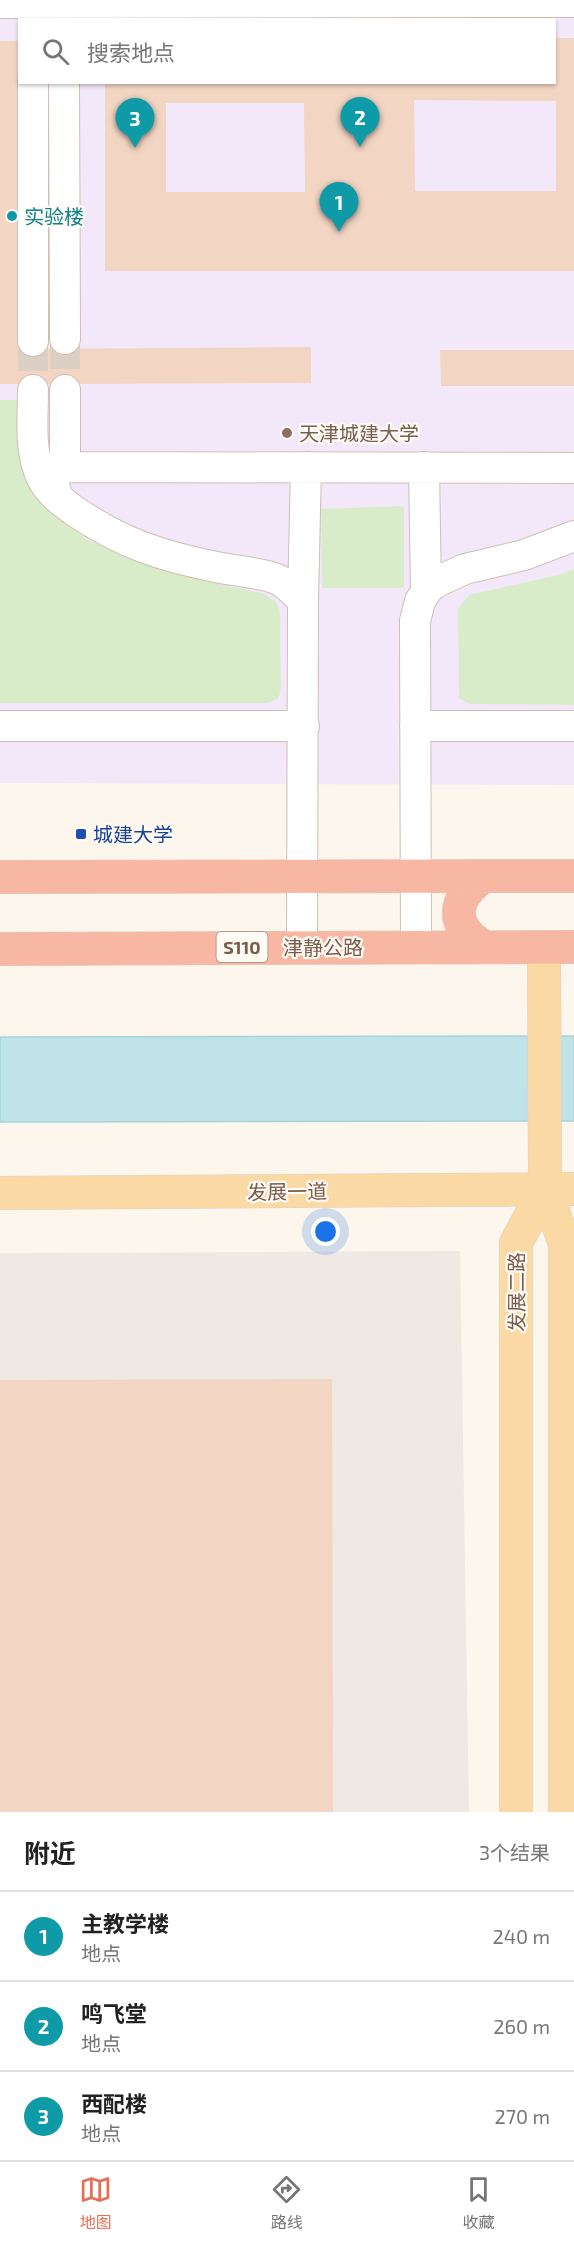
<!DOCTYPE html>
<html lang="zh">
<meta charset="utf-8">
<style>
body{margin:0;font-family:"Exo 2","Noto Sans SC",sans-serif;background:#f2f2f2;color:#222}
.you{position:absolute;left:326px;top:1232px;width:21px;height:21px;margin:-15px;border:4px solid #fff;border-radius:50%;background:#1a73e8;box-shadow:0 0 0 9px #1a73e833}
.badge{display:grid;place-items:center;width:39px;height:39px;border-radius:50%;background:#e76f51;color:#fff;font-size:20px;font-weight:700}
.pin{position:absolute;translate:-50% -50px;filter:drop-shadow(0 2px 3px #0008)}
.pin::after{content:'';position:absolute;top:32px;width:21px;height:18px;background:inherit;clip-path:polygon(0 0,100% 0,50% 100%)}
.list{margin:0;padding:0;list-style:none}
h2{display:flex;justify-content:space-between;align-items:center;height:78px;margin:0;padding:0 24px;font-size:26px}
h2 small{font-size:20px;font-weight:400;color:#767676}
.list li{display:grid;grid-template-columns:39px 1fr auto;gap:18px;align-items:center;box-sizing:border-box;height:90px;padding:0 24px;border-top:2px solid #e0e0e0}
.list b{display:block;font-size:22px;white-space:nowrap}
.list p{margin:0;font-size:20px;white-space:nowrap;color:#767676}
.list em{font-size:20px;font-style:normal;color:#767676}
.icon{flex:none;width:33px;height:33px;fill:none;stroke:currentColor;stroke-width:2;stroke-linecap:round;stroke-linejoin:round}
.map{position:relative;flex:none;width:574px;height:1812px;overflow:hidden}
.search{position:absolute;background:#fff;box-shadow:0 2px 4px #0004;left:18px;right:18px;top:18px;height:66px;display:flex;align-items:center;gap:15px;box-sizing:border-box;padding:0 21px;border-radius:0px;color:#767676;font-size:22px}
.sheet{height:348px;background:#fff}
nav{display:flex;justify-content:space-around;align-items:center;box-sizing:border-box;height:84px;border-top:2px solid #e0e0e0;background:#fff;font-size:16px;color:#767676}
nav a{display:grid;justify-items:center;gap:3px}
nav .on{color:#e76f51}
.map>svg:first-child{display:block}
.industrial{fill:#efe9e4}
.education{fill:#f3e8fa;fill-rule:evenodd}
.green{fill:#d8ecc9}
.water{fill:#bfe3e8;stroke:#a5d3da;stroke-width:1.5}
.building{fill:#f3d5c3;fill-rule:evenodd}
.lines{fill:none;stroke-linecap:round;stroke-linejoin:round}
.minor-tunnel{stroke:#dcd0c4;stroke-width:30;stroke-dasharray:30 15;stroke-linecap:butt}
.minor-casing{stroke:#d1beb0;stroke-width:32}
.major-casing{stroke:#dad1cd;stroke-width:34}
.highway-casing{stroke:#dad1cd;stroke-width:34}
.minor{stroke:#fff;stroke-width:30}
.major{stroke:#fbd9a5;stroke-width:33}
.highway{stroke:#f7b7a3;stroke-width:33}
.culture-dot{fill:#0f9aa8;stroke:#fffaf3;stroke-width:2}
.education-dot{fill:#8d6e63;stroke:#fffaf3;stroke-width:2}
.transit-dot{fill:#1a4fb4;stroke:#fffaf3;stroke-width:2}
.labels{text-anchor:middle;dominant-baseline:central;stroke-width:4.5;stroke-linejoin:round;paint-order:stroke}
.shield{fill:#fffaf3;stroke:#a28b7f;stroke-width:1.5}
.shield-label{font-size:18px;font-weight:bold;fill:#7a5c4d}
.culture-label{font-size:20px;fill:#0d838f;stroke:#fffaf3;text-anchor:start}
.education-label{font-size:20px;fill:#785e54;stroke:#fffaf3;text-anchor:start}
.transit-label{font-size:20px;fill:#164399;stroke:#fffaf3;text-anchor:start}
.street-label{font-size:20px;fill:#7a5c4d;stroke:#fffaf3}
</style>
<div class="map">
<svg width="574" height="1812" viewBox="0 0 574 1812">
<rect width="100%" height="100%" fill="#fdf6ec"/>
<path class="industrial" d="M460,1251L469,1812H0V1253Z"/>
<path class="education" d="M0,0H574V785L0,783ZM20,20H554V82H20Z"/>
<path class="green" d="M0,400H22L44,504L86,539L147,565L222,585L262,593L276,602L280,613L281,689L278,699L267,703H0Z
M404,506V588H322L321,509Z
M574,569V705L470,704L459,698L458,609L469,595L559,575Z"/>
<path class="water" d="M574,1036V1121L0,1122V1037Z"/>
<path class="building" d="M554,38H574V271H105V82H554ZM414,100L556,101V191H415ZM166,103H304L305,192H166Z
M0,41H20L23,349L311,347V383L0,384Z
M440,350H574V386H441Z
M332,1379L333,1812H0V1380Z"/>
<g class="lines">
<path class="minor-tunnel" d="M65,339V390
M33,341V390"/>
<g class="minor-casing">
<path id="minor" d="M0,3L574,2
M33,82V341
M64,82L65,339
M33,390C33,417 29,450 41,476C48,492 62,502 76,512C122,543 161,556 216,567C235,571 256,572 274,578C286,582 295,593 303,601L302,946
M65,390V467
M424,467L426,592
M58,498C54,485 47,469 65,467L574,468
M303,601L306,467
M0,726H304
M415,726H574
M416,948L415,621L420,601L430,586L443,579L465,569L524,555L574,536"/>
</g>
<g class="major-casing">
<path id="major" d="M544,947L545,1189L565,1244V1812
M0,1193L574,1189
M516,1812V1243L545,1189"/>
</g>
<g class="highway-casing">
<path id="highway" d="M484,876C452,899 449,925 484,947
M0,877L574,876
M0,949L574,947"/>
</g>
<use href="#minor" class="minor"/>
<use href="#major" class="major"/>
<use href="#highway" class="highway"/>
</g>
<circle class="culture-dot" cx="12" cy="216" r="6"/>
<circle class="education-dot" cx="287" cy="433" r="6"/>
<rect class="transit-dot" x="75" y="828" width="12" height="12" rx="3"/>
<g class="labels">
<rect class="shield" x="216.5" y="932" width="51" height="30" rx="4.5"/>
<g class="shield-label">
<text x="242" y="947">S110</text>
</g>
<g class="culture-label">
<text x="24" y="216">实验楼</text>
</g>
<g class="education-label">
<text x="299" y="433">天津城建大学</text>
</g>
<g class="transit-label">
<text x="93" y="834">城建大学</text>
</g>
<g class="street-label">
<text x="323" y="947">津静公路</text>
<text transform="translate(287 1191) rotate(-1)">发展一道</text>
<text transform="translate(516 1292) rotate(-90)">发展二路</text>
</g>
</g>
</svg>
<div class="you"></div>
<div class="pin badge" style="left:339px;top:232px;background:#0f9aa8">1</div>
<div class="pin badge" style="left:360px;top:147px;background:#0f9aa8">2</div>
<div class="pin badge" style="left:135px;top:148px;background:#0f9aa8">3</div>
<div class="search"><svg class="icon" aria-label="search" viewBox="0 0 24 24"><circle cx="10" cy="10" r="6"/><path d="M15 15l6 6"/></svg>搜索地点</div>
</div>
<section class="sheet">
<h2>附近<small>3个结果</small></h2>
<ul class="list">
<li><span class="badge" style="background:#0f9aa8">1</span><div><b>主教学楼</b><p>地点</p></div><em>240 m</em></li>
<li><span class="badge" style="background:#0f9aa8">2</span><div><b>鸣飞堂</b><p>地点</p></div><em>260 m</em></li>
<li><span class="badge" style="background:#0f9aa8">3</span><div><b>西配楼</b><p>地点</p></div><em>270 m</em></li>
</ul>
</section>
<nav>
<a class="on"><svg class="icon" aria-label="map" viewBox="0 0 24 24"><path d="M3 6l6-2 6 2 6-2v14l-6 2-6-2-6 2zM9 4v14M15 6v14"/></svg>地图</a>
<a><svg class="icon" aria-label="directions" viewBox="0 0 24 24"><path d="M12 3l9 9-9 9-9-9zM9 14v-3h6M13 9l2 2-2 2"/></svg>路线</a>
<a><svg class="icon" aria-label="saved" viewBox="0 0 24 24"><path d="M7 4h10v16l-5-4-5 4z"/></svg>收藏</a>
</nav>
